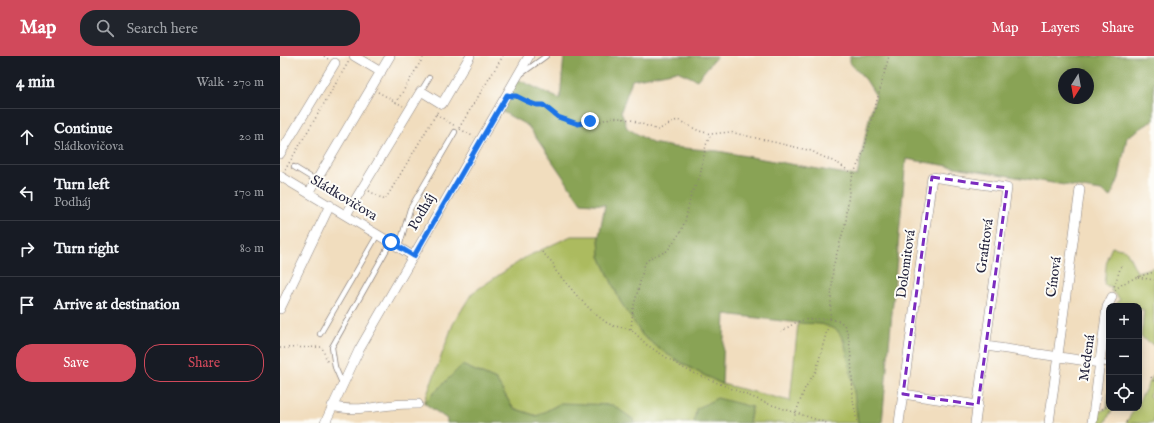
<!DOCTYPE html>
<meta charset="utf-8">
<style>
body{margin:0;font-family:"IM FELL English",serif;background:#20242c;color:#f1f3f6}
.controls{position:absolute;right:12px;bottom:12px;display:grid;overflow:hidden;border-radius:8px;box-shadow:0 2px 10px #0003}
.controls button{width:36px;height:36px;display:grid;place-items:center;padding:0;border:0;border-bottom:1px solid #363941;background:#171b24;color:#f1f3f6;font:20px sans-serif}
.compass{position:absolute;left:778px;top:12px;width:36px;height:36px;border-radius:50%;background:#171b24;box-shadow:0 2px 10px #0003;rotate:191deg}
.stop{position:absolute;width:12px;height:12px;margin:-9px;border:3px solid #1a73e8;border-radius:50%;background:#fff}
.stop.end{background:#1a73e8;border-color:#fff;box-shadow:0 1px 4px #0008}
.list{margin:0;padding:0;list-style:none}
h2{display:flex;justify-content:space-between;align-items:center;height:52px;margin:0;padding:0 16px;font-size:17px}
h2 small{font-size:13px;font-weight:400;color:#9ea1a6}
.list li{display:grid;grid-template-columns:26px 1fr auto;gap:12px;align-items:center;box-sizing:border-box;height:56px;padding:0 16px;border-top:1px solid #363941}
.list b{display:block;font-size:15px;white-space:nowrap}
.list p{margin:0;font-size:13px;white-space:nowrap;color:#9ea1a6}
.list em{font-size:13px;font-style:normal;color:#9ea1a6}
.actions{display:flex;gap:8px;padding:12px 16px}
.actions a{flex:1;padding:9px 0;border:1px solid #d1495b;border-radius:16px;text-align:center;font-size:14px;color:#d1495b}
.actions .main{background:#d1495b;color:#fff}
.icon{flex:none;width:22px;height:22px;fill:none;stroke:currentColor;stroke-width:2;stroke-linecap:round;stroke-linejoin:round}
.map{position:relative;flex:none;width:874px;height:367px;overflow:hidden}
header{display:flex;align-items:center;gap:24px;box-sizing:border-box;height:56px;padding:0 20px;background:#d1495b;color:#fff}
header strong{font-size:19px}
nav{display:flex;gap:22px;margin-inline-start:auto;font-size:14px}
.search{width:280px;height:36px;background:#20242c;display:flex;align-items:center;gap:10px;box-sizing:border-box;padding:0 14px;border-radius:16px;color:#9ea1a6;font-size:15px}
main{display:flex}
aside{flex:1;background:#171b24}
.map>svg:first-child{display:block}
.green{fill:#acbb5e;stroke:#676e4c}
.forest{fill:#89a355;stroke:#566248;fill-rule:evenodd}
.lines{fill:none;stroke-linecap:round;stroke-linejoin:round}
.service-casing{stroke:#8a807c;stroke-width:6}
.minor-casing{stroke:#8a807c;stroke-width:10}
.path{stroke:#8a807c;stroke-width:1.5;stroke-dasharray:1 3;stroke-linecap:butt}
.service{stroke:#fff;stroke-width:4.5}
.minor{stroke:#fff;stroke-width:9}
.route{stroke:#1a73e8;stroke-width:5}
.marked{fill:none;stroke:#7b2cbf;stroke-width:3;stroke-dasharray:8 5;stroke-linejoin:round}
.labels{text-anchor:middle;dominant-baseline:central;stroke-width:4;stroke-linejoin:round;paint-order:stroke}
.street-label{font-size:14px;fill:#22223b;stroke:#fdfcf7}
</style>
<header>
<strong>Map</strong>
<div class="search"><svg class="icon" aria-label="search" viewBox="0 0 24 24"><circle cx="10" cy="10" r="6"/><path d="M15 15l6 6"/></svg>Search here</div>
<nav><a>Map</a><a>Layers</a><a>Share</a></nav>
</header>
<main>
<aside>
<h2>4 min<small>Walk · 270 m</small></h2>
<ul class="list">
<li><svg class="icon" aria-label="ahead" viewBox="0 0 24 24"><path d="M12 20V5M6 11l6-6 6 6"/></svg><div><b>Continue</b><p>Sládkovičova</p></div><em>20 m</em></li>
<li><svg class="icon" aria-label="left" viewBox="0 0 24 24"><path d="M17 20v-9H6M10 6l-5 5 5 5"/></svg><div><b>Turn left</b><p>Podháj</p></div><em>170 m</em></li>
<li><svg class="icon" aria-label="right" viewBox="0 0 24 24"><path d="M7 20v-9h11M14 6l5 5-5 5"/></svg><div><b>Turn right</b></div><em>80 m</em></li>
<li><svg class="icon" aria-label="arrive" viewBox="0 0 24 24"><path d="M6 21V4h12l-3 4 3 4H6"/></svg><div><b>Arrive at destination</b></div></li>
</ul>
<div class="actions"><a class="main">Save</a><a>Share</a></div>
</aside>
<div class="map">
<svg width="874" height="367" viewBox="0 0 874 367">
<rect width="100%" height="100%" fill="#fdfcf7"/>
<filter id="ink" filterUnits="userSpaceOnUse"><feTurbulence type="fractalNoise" baseFrequency=".025" numOctaves="2"/><feDisplacementMap in="SourceGraphic" scale="8" xChannelSelector="R" yChannelSelector="G"/><feConvolveMatrix kernelMatrix="1 2 1 2 8 2 1 2 1" color-interpolation-filters="sRGB"/></filter>
<filter id="wash" filterUnits="userSpaceOnUse"><feTurbulence type="fractalNoise" baseFrequency=".012" numOctaves="4" result="noise"/><feDisplacementMap in="SourceGraphic" scale="16" xChannelSelector="R" yChannelSelector="G"/><feGaussianBlur stdDeviation="0.9" result="paint"/><feColorMatrix in="noise" values="0 0 0 0 0 0 0 0 0 0 0 0 0 0 0 0 0 1.4 0 .05"/><feComposite in="paint" operator="in"/></filter>
<g filter="url(#wash)">
<rect width="100%" height="100%" fill="#f1ddbe"/>
<path class="green" d="M291,180H319L320,200L340,245L363,280L387,298L414,314L442,328L510,345L518,267C530,267 547,266 557,274C570,285 576,349 578,367H469L472,351L417,353L414,367H355L354,364L281,347L257,360L233,352L216,324L182,309L144,347L173,268L192,237L246,201Z
M832,191L846,194L857,216L874,211V289L861,281L864,254L859,253V250H835L840,243L831,235L832,231L824,229L827,202Z
M874,318V331L869,340L874,344V367H846L855,352H859V345Z
M829,337V352H833L825,367H821L819,363V356L827,352Z"/>
<path class="forest" d="M284,0H437L417,24L397,15L352,24L341,55L347,72L372,87L393,91L438,95L577,120L590,58L596,40L586,24L570,7V0H874V64L847,81L839,122L831,141L821,135L626,103L602,367H578L573,329L564,284L557,274L542,268L518,267L445,258L442,328L414,314L387,298L363,280L340,245L320,200L319,180L325,149L301,147L248,70L221,55L237,23L280,43ZM784,18H808V42H784Z
M182,309L216,324L233,352L257,360L281,347L333,349L354,364L355,367H167V363L144,347Z
M437,342L472,351L469,367H414L416,353Z"/>
</g>
<g filter="url(#ink)">
<g class="lines">
<g class="service-casing">
<path id="service" d="M241,18L266,0
M141,35L149,22
M14,111L37,125
M119,191L130,153L175,76
M40,278L98,178
M820,307L829,308
M62,327L55,311L52,291L111,186"/>
</g>
<g class="minor-casing">
<path id="minor" d="M74,0L101,16
M0,98L55,7
M0,120L133,200
M29,137L110,0
M66,159L141,35L162,48L190,0
M0,253L50,149
M706,290L820,307
M623,338L698,349
M52,350C72,356 92,351 113,349C121,348 130,348 138,348
M45,367L79,294L249,0
M619,367L652,121L727,132L695,367
M769,367L800,133
M812,367L827,251L832,241"/>
</g>
<path class="path" d="M44,0L48,3
M98,36L123,50
M236,40L248,46L256,49H263L278,61L298,68L310,65L318,66L333,61L351,64L378,74L397,64L400,65L419,75L431,78L450,76L532,95L537,98L559,108L573,118
M116,47L144,0
M156,58L175,70
M179,72L223,0
M180,73L194,81
M5,114L69,5
M89,135L105,144L158,55
M262,196L273,207L275,214L299,242L314,257L327,267L334,270L351,273L367,289L403,312L416,318L489,348L547,367
M858,221L874,224
M833,234L841,210
M835,234C845,224 861,220 874,216
M351,273L353,253L365,207L370,202L387,195L400,177L405,165L411,139L420,120L426,89L431,78
M501,276C518,264 521,263 541,263C549,263 559,263 564,269C572,279 572,328 573,343C574,351 576,359 577,367
M0,292L42,291L48,308
M859,308H860
M871,321L874,326
M822,353L826,351L829,330
M846,366L849,367
M512,367L525,332L536,315L550,263L553,211L566,165L570,126L583,97L609,0"/>
<use href="#service" class="service"/>
<use href="#minor" class="minor"/>
</g>
</g>
<g class="lines" filter="url(#ink)">
<path class="route" d="M111,186L134,200L227,39L231,40H236L248,46L256,49H263L278,61L298,68L310,65"/>
</g>
<path class="marked" d="M652,121L727,132L698,349L623,338Z"/>
<g class="labels">
<g class="street-label">
<text transform="translate(64 142) rotate(31)">Sládkovičova</text>
<text transform="translate(142 156) rotate(-60)">Podháj</text>
<text transform="translate(705 190) rotate(-82)">Grafitová</text>
<text transform="translate(626 208) rotate(-82)">Dolomitová</text>
<text transform="translate(774 221) rotate(-82)">Cínová</text>
<text transform="translate(807 302) rotate(-82)">Medená</text>
</g>
</g>
</svg>
<div class="controls">
<button>+</button>
<button>−</button>
<button><svg class="icon" aria-label="locate" viewBox="0 0 24 24"><circle cx="12" cy="12" r="6"/><path d="M12 2v4M12 18v4M2 12h4M18 12h4"/></svg></button>
</div>
<svg class="compass" viewBox="-18 -18 36 36"><path d="M0-13l5 13h-10z" fill="#e53935"/><path d="M0 13l5-13h-10z" fill="#9ea1a6"/></svg>
<div class="stop" style="left:111px;top:186px"></div>
<div class="stop end" style="left:310px;top:65px"></div>
</div>
</main>
